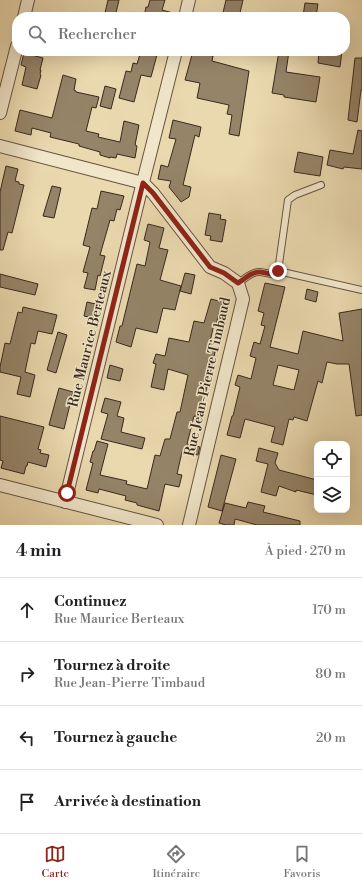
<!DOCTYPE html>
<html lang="fr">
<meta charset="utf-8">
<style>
body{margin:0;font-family:"Libre Bodoni",serif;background:#f2f2f2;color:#202124}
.controls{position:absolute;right:12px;bottom:12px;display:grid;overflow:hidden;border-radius:8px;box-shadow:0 4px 16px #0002}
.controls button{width:36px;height:36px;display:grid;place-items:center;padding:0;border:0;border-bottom:1px solid #e0e0e0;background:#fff;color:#202124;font:20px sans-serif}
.stop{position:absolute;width:12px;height:12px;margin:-9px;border:3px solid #8f2418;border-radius:50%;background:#fff}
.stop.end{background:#8f2418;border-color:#fff;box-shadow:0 1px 4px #0008}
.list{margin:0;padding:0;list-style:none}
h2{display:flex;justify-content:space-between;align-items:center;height:52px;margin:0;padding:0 16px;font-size:17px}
h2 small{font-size:13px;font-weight:400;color:#757577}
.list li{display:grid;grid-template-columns:26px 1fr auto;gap:12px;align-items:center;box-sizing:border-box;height:64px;padding:0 16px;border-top:1px solid #e0e0e0}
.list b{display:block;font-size:15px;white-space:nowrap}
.list p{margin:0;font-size:13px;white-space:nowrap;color:#757577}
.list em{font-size:13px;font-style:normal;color:#757577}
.icon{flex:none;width:22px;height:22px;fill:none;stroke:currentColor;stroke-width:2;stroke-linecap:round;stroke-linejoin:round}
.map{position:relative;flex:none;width:362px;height:525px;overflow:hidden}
.search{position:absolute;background:#fff;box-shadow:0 4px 16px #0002;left:12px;right:12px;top:12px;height:44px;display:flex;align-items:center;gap:10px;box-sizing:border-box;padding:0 14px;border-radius:16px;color:#757577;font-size:15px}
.sheet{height:308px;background:#fff}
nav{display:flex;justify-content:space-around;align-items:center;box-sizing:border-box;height:56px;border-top:1px solid #e0e0e0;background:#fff;font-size:11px;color:#757577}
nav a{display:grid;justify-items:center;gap:2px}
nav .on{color:#8f2418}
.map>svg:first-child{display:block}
.building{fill:#958468;stroke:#38291d;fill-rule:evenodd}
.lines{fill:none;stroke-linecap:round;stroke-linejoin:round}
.lane-casing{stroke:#645541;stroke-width:8}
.street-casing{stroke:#645541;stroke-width:14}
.lane{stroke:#f1e6ca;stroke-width:6}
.street{stroke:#f1e6ca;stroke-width:12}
.route{stroke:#8f2418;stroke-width:5}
.labels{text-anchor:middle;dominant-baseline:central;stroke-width:3;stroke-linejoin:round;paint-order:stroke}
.street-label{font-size:14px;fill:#38291d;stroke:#f1e6ca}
</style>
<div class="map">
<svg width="362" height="525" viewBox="0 0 362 525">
<rect width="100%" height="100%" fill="#ead8ae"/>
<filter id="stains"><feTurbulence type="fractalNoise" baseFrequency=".005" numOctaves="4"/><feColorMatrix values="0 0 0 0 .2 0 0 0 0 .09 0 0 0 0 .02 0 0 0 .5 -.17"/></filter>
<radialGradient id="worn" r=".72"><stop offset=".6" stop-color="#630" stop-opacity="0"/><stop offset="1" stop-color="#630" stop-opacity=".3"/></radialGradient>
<path class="building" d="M108,0H119L115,17H104Z
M150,0H165L162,10L173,13V17H144L146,7H148Z
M226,0H243L239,17H222Z
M305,3L318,4L316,17L303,16Z
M141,51H158L151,77L141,75L134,102L119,98L126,71L131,72L133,63L137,64Z
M193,51L213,56L212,61L249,71L239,136L229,134L232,115L227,114L229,105L197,98L200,83L185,80Z
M279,51H289L286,72L320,77L316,102L284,97V95L272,93Z
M319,51H342L340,67L318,63Z
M24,53L43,58L40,70H41L40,74L41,75L37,89L22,85L26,67L21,65Z
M355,58H362V90H361L357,122L348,120Z
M63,75L76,79L74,90L76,91V92L99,97L96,108L92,107L86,131L99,134L98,137L120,142L124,121L139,125L135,145L137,146L135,158L117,154L116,158L110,157V158L100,155V152L79,146V144L50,137L51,133L32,128L31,135L15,131L20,110L52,118Z
M105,86L116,89L111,109L100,106Z
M173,120L201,127L199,137L195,135L183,185L191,187L189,197L181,202L169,187L171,181L158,179L161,165L168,167L176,139L169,138Z
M358,130L362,131V169L344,167L343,169L327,165L330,150L353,154Z
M298,152L323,157L320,176L294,172Z
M6,166L18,169L15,181L19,182V184L24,185L12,233L8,232L3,250H0V192Z
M52,186L61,188L54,218L43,216Z
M101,191L124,196L120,210L117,209L114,221L110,220L100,255L105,256L100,276L98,275L95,290L84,288L88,273L83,272L90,247L83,245L92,208L97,209Z
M209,213L221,215L220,219L226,220L222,242L210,240L211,236L205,235Z
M148,224L164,228L159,248L168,250L160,280L181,286L175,310L163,308L157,333L136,328L131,347L116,342L120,326H122L137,264L145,266L150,242L144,240Z
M185,273L195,275L191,294L180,291Z
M0,274L38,284L35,295L0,287Z
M265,283L285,287L270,347L298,354L303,331L343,341L339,313L362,309V415L356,416L349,364H337L327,362L322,383L318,381L307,421L294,417L293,420L289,419L283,445L271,442L275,427L245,419L240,438L227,435L232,416H233L240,387L235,385L238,375L251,379L256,358L250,356L254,342L260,344L265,326L261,325L264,313L258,311ZM278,365L299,370L294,390L273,385Z
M307,289L318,292L316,302L305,299Z
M211,299L223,302L216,324H214L209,346L216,348L200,417L194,416L187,444L200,447L198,455L182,452L177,474L182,475L179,487L165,484L159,511L137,505V503L125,500L126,496L99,489L98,493L86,490L93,463L90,462L93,451H94L97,441L108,444L100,475L127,481L126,484L147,489L155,455L160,456L165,439H170L177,412H180L188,375L168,369L164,390L151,387L156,364L153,363L156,354L165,356L169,338L189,342L194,321L204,323Z
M87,302L100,305L97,319L84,316Z
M23,307L57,315L52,334L38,331L35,344L31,343L25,372L35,375L30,397L17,394L21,377L0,372V367L5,343L10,344L18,312L22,313Z
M58,332L67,335L56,373L47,370Z
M110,365L123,369L120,381L107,378Z
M59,388L73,392L64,429L49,425Z
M105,398L121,402L117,416L124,418L121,432L145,438L142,449L101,439L108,414L101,412Z
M0,416L44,427L38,449L41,450L40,453L49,455L46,467L28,462L27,466H26L24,474L1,468L3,461L0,460Z
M259,448L278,453L275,463L279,470L317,480V495L296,490V492L279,486L276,496L261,492L268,464L256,461Z
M221,455L236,459L222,511L208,507Z
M248,502L265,506L263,512L300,521V525H257L235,519L234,525H226L219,523L225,503L246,508Z"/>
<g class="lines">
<g class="lane-casing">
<path id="lane" d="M278,271L362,290
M238,283C245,279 251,272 259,272C265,272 270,275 276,274L278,271L288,200L295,195L321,185"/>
</g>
<g class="street-casing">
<path id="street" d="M24,17L28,0
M185,17L189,0
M0,113L17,46
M0,146L143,183L153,193L210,267L224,273L238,283L243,299L189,525
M0,485L157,525
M65,502L139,198L176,51"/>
</g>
<use href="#lane" class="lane"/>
<use href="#street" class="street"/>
</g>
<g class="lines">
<path class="route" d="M67,493L143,183L153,193L210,267L224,273L238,283C245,279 251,272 259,272C265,272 270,275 276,274L278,271"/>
</g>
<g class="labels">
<g class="street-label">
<text transform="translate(90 339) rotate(-76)">Rue Maurice Berteaux</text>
<text transform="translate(208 377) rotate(-77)">Rue Jean-Pierre Timbaud</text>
</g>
</g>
<rect width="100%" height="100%" filter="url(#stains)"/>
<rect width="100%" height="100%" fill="url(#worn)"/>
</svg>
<div class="controls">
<button><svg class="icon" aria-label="locate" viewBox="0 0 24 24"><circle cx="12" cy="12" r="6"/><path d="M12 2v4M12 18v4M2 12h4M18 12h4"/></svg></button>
<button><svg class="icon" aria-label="layers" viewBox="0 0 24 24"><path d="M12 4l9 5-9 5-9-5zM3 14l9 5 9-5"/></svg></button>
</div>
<div class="stop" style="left:67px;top:493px"></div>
<div class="stop end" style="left:278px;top:271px"></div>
<div class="search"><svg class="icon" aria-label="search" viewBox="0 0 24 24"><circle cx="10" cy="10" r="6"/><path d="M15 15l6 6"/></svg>Rechercher</div>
</div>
<section class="sheet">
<h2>4 min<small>À pied · 270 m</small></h2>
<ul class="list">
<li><svg class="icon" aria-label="ahead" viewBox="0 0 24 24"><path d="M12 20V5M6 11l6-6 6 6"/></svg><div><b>Continuez</b><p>Rue Maurice Berteaux</p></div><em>170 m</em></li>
<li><svg class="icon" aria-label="right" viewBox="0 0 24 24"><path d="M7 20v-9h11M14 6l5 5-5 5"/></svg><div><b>Tournez à droite</b><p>Rue Jean-Pierre Timbaud</p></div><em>80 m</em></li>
<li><svg class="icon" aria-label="left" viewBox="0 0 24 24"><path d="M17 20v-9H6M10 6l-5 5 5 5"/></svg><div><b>Tournez à gauche</b></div><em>20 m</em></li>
<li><svg class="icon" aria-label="arrive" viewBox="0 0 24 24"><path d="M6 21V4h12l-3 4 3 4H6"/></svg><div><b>Arrivée à destination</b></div></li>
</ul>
</section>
<nav>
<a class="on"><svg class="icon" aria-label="map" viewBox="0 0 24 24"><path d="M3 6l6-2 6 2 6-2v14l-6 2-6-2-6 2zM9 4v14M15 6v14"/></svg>Carte</a>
<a><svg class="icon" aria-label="directions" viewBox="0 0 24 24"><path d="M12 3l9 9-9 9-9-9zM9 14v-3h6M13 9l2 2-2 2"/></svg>Itinéraire</a>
<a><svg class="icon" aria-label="saved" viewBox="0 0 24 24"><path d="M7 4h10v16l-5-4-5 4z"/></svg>Favoris</a>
</nav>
